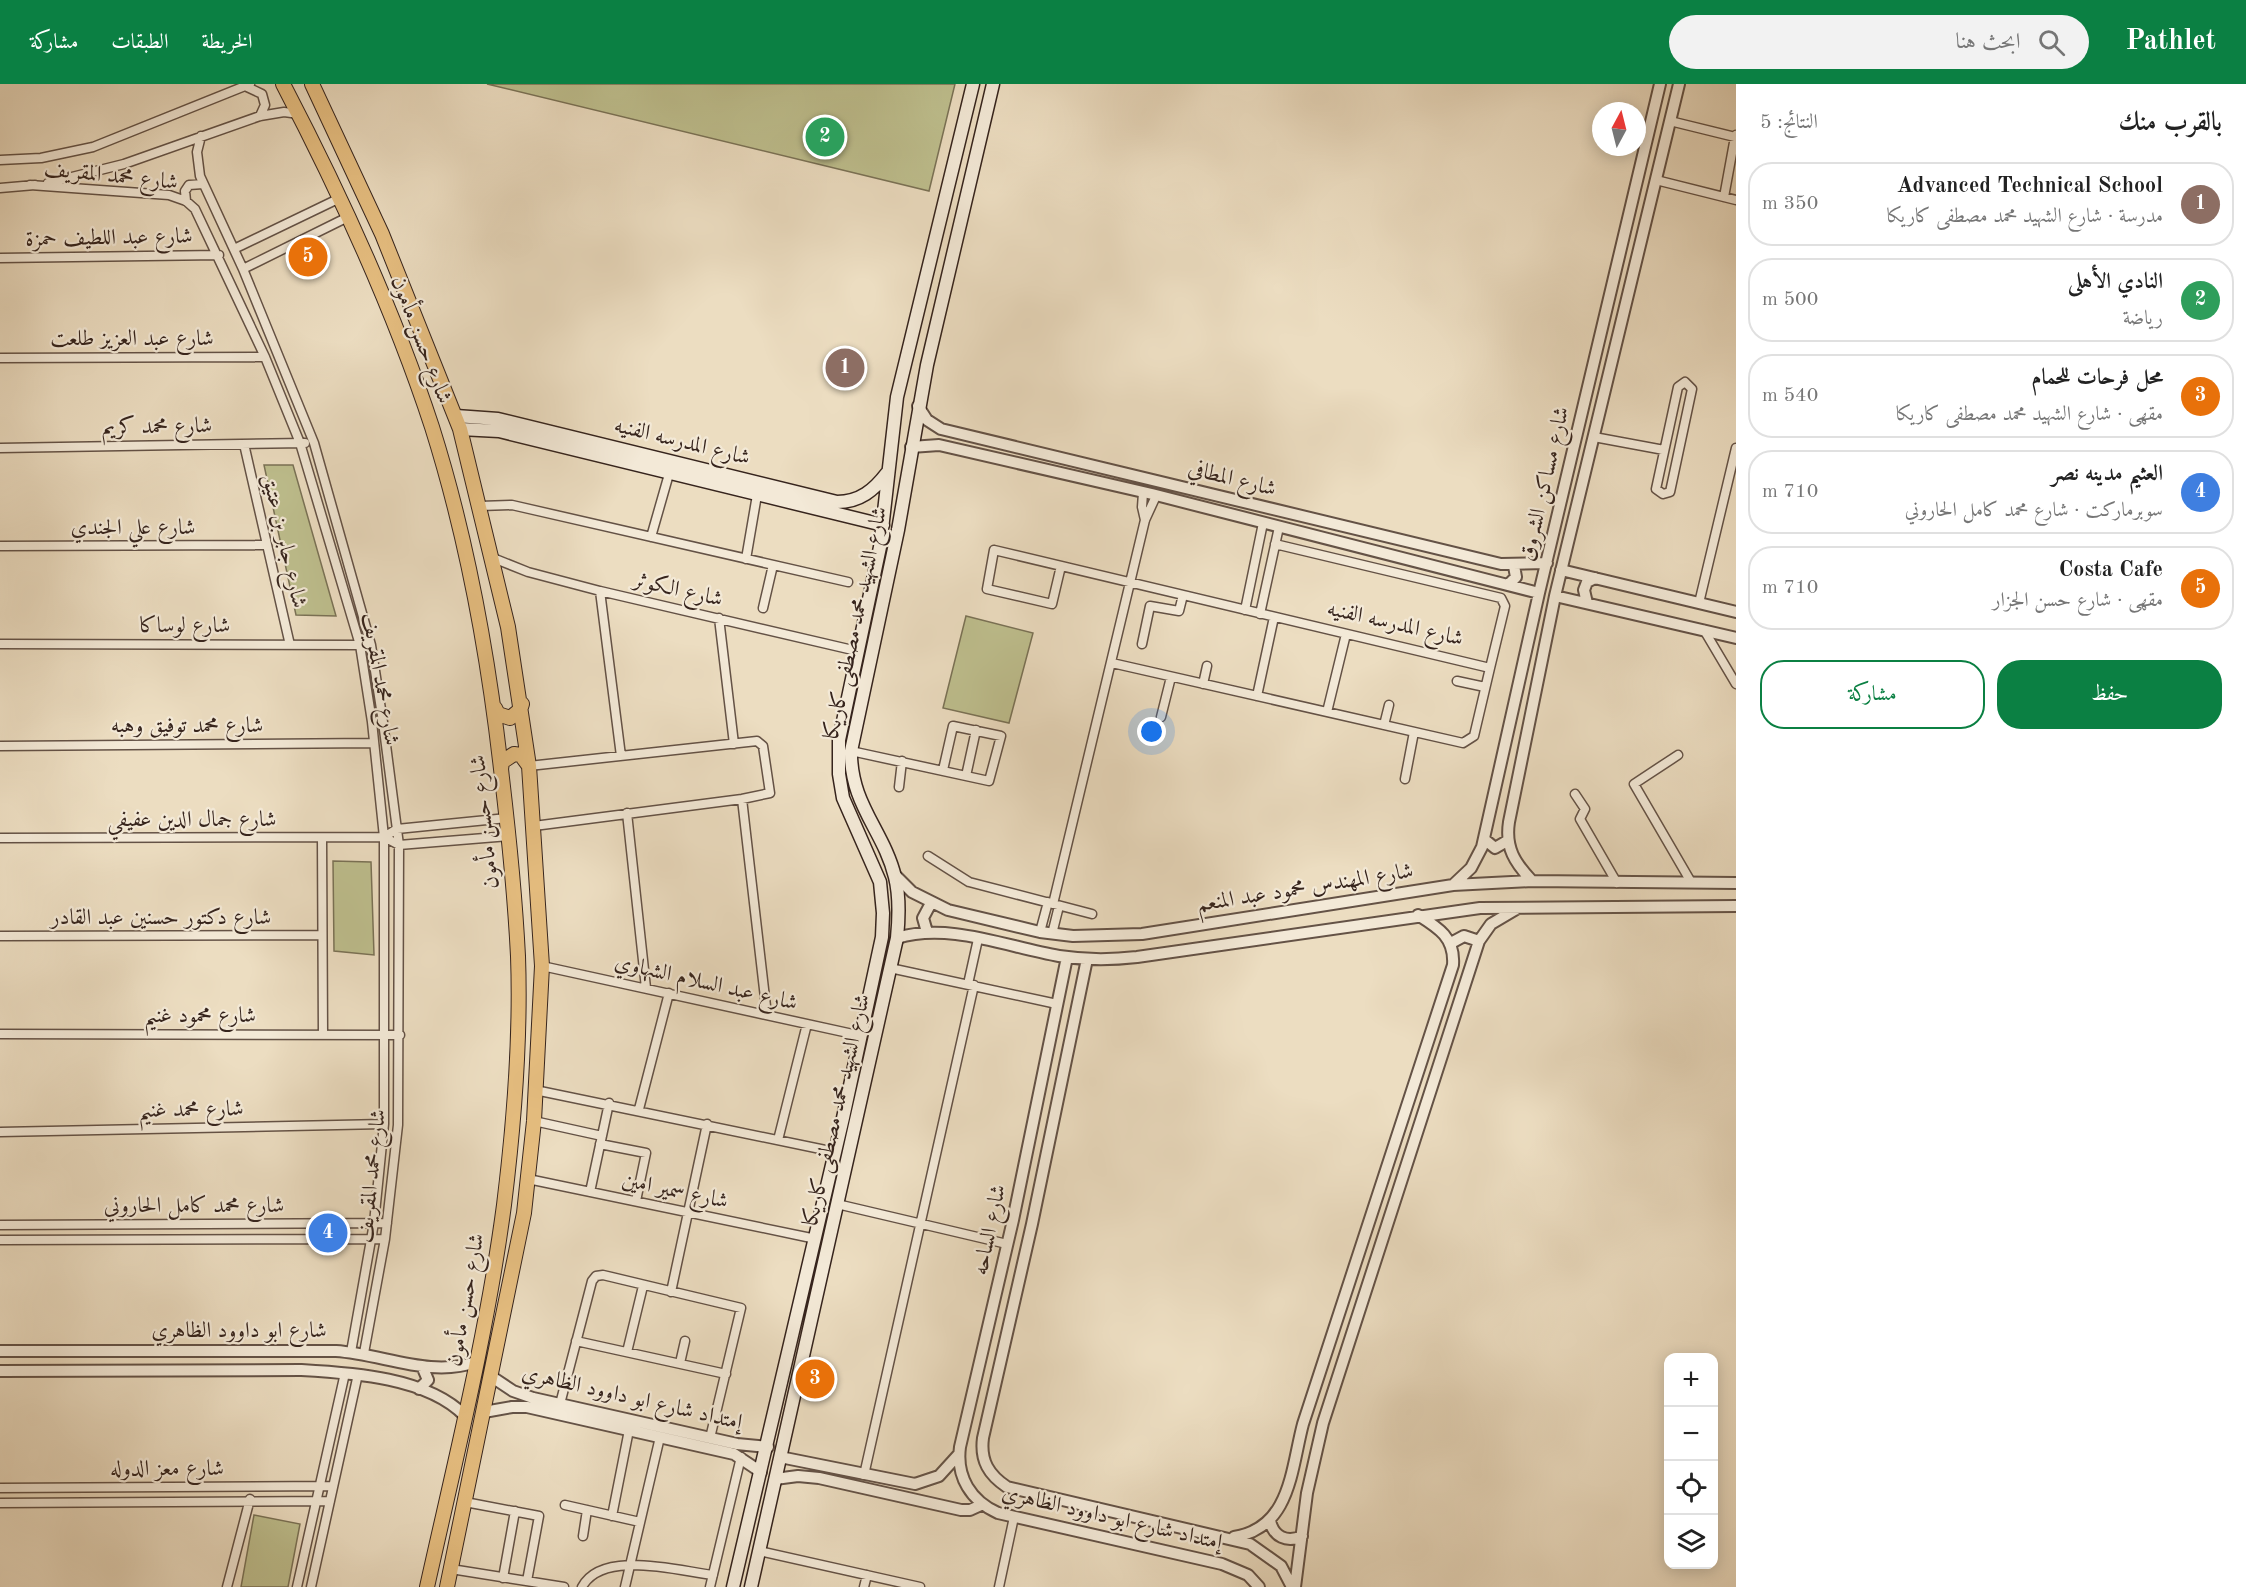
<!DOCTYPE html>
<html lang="ar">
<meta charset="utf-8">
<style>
body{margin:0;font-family:"Old Standard TT",Amiri,serif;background:#f2f2f2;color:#222;direction:rtl}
.controls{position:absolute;right:18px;bottom:18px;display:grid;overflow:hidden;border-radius:12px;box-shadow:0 3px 15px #0003}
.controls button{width:54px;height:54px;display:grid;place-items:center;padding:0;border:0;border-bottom:2px solid #e0e0e0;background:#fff;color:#222;font:30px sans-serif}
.compass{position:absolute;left:1592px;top:18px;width:54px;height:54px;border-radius:50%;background:#fff;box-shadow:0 3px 15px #0003;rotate:7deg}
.you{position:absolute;left:1152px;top:648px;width:21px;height:21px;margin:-15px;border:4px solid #fff;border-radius:50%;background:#1a73e8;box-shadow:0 0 0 9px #1a73e833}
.badge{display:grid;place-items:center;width:39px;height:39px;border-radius:50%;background:#0b8043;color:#fff;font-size:20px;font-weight:700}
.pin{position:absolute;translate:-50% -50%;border:3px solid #fff;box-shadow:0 2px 6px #0006}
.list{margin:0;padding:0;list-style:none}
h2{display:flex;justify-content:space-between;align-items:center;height:78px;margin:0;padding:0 24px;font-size:26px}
h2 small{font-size:20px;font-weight:400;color:#767676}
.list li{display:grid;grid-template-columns:39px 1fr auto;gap:18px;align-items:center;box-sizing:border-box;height:84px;margin:0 12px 12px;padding:0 12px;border:2px solid #e0e0e0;border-radius:24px}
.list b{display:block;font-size:22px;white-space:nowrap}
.list p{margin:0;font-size:20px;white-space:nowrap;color:#767676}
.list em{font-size:20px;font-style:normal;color:#767676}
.actions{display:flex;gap:12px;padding:18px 24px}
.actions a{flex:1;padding:14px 0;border:2px solid #0b8043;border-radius:24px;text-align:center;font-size:21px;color:#0b8043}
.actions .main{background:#0b8043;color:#fff}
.icon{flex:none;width:33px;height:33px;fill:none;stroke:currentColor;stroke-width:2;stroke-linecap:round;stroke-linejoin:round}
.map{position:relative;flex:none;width:1736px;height:1503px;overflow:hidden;direction:ltr}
header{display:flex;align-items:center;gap:36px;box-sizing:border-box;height:84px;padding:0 30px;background:#0b8043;color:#fff}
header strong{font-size:28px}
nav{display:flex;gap:33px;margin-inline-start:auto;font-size:21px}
.search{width:420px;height:54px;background:#f2f2f2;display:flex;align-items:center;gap:15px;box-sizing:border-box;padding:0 21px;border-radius:33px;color:#767676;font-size:22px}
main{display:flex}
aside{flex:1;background:#fff}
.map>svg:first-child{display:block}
.green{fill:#bebf8e;stroke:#7a7256;stroke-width:1.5}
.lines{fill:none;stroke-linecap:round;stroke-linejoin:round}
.minor-casing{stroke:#645246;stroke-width:11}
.tertiary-casing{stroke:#645246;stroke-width:14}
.secondary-casing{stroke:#36241d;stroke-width:15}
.primary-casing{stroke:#36241d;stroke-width:16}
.minor{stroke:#f3e9d7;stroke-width:8}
.tertiary{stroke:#f3e9d7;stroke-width:10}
.secondary{stroke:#f3e9d7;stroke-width:12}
.primary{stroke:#e6be80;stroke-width:14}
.labels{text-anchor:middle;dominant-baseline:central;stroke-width:4.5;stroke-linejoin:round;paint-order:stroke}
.street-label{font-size:22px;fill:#36241d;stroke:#f3e9d7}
</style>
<header>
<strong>Pathlet</strong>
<div class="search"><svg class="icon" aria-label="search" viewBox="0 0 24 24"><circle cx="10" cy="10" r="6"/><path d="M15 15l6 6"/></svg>ابحث هنا</div>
<nav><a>الخريطة</a><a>الطبقات</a><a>مشاركة</a></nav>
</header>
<main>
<aside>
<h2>بالقرب منك<small>النتائج: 5</small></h2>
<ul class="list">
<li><span class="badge" style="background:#8d6e63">1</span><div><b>Advanced Technical School</b><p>مدرسة · شارع الشهيد محمد مصطفى كاريكا</p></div><em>350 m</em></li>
<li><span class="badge" style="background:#2e9e5b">2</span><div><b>النادي الأهلى</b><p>رياضة</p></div><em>500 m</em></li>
<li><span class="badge" style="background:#e8710a">3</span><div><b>محل فرحات للحمام</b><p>مقهى · شارع الشهيد محمد مصطفى كاريكا</p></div><em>540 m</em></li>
<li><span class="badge" style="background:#3f7fe0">4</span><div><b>العثيم مدينه نصر</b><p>سوبرماركت · شارع محمد كامل الحاروني</p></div><em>710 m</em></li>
<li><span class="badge" style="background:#e8710a">5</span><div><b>Costa Cafe</b><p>مقهى · شارع حسن الجزار</p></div><em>710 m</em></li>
</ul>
<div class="actions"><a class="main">حفظ</a><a>مشاركة</a></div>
</aside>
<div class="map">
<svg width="1736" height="1503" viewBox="0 0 1736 1503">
<rect width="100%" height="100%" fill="#ecddc1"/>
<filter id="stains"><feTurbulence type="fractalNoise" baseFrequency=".00333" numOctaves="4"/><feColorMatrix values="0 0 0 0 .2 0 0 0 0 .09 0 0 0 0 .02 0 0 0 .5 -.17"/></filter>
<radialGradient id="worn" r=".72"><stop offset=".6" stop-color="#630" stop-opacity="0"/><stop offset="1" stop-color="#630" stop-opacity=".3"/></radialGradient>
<path class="green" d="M487,0H955L929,107Z
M264,381H293L336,532L296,531Z
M966,532L1033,549L1009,639L943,624Z
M333,777L371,778L374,871L334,867Z
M254,1431L300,1440L288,1503H241Z"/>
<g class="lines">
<g class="minor-casing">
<path id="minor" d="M247,3L262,10L265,21L260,32
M1670,37L1735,53L1736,51
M201,52L197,68L200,92L243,185L314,359L371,561L383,638L399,761L398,1041L385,1155L364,1269
M0,76L41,74L93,63L250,0
M1656,96L1736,116
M48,99L124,80L260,32L284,28L299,30
M30,101L169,111L186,117L195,125L265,273L300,359L360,561L372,638L384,753V1040L374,1139L351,1268
M0,104L35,101
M1724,113L1735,53
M186,117L185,107L189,101L203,100
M234,165L340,114
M0,174L219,171
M243,185L348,133
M0,274L265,273
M1685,298L1692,305L1670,408L1663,410L1656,405L1678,303Z
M1594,353L1664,366
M244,360L290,561
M0,364L305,359
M1143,409L1142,423L1145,436
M480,422L512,421L848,498
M651,453L669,390
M0,462L266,461
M493,474L528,488L600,507L857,567
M746,475L757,411
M1061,482L1052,520L987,505L994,466L1490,584L1505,522L1501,514L1275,460
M600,507L621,672
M1699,519L1736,364
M763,524L773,481
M1245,526L1263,439
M1260,530L1279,443
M719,534L734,660
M1704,546L1736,600
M0,560L364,561
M1142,560L1150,522L1179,527L1183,511
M1112,579L1463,659L1474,652L1490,584
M1457,597L1485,603
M1203,600L1207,582
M1257,612L1274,533
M1327,628L1346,550
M1161,633L1171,593
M1384,641L1389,621
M0,662L374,659
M851,667L989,697L1001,652L953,642L943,686
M1678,671L1634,700L1691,798
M529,682L757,657L763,662L770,709L742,715L534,742
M966,692L976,646
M1405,695L1414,648
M899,703L902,677
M1575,710L1585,725L1580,735L1617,799
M742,715L767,931
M627,729L646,904
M384,753L397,745L507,734
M0,754L384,753L399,761L509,752
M322,754L323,951
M928,772L969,798L1092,830
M1053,820L1145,436L1156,412
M1040,848L1048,818
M1052,850L1059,822
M0,852L322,851
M542,882L862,952
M890,884L1057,920
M968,900L978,855
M0,950L400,951
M535,1006L835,1068
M639,1025L669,909
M534,1037L602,1052
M0,1048L384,1040
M778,1056L807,940
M600,1060L646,1069L636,1117
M528,1095L816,1155
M590,1108L609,1019
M837,1120L1007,1160
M0,1141L387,1139
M0,1156L385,1155
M671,1208L707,1040
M576,1257L726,1290
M627,1268L643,1202
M680,1279L685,1257
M560,1320L592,1197L596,1192L603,1191L741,1224L710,1354
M864,1391L974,901
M0,1404L333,1402
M465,1418L539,1432L527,1497
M0,1419L330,1417
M565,1421L640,1438
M612,1432L629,1346
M583,1452L587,1426
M759,1467L920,1503
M451,1485L564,1503
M503,1494L515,1427
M227,1503L250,1415
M297,1503L345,1289
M311,1503L358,1290
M582,1503C602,1465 678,1487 713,1491
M625,1503L660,1353
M710,1503L741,1373
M864,1503L867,1491
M999,1503L1014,1433"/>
</g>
<g class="tertiary-casing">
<path id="tertiary" d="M918,322L927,336L941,345L1501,480L1547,479
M911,363L939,361L1152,410L1539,509
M1561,486L1736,528
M1508,501L1516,493L1514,482
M1555,512L1736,554
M1587,519L1584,506L1587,498L1595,494
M1484,755L1495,764L1507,757
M895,791L912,808L948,826L1040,848L1073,852L1142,850L1453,801L1532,797L1736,799
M1532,797C1515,779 1505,764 1509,738L1555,512L1679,0
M1453,801L1471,784L1482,763L1539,509L1660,0
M927,848L923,834L931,819
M897,854C949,838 1007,863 1059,872C1085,876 1111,876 1137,873L1480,824L1736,822
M1451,859L1464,852L1479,857
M1067,873L1013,1136L960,1363C956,1393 971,1417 998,1429L1222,1480L1248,1491L1259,1503
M1087,875L1032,1140L983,1354C980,1377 989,1391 1007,1403L1250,1460L1281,1482L1292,1503
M0,1267H336C383,1270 430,1294 476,1278
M0,1287L300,1286C352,1289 427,1293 465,1332
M492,1293L513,1307L533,1314L737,1360L768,1363
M419,1305L428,1296L422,1282
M484,1328L512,1323H527L734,1370L761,1388
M780,1373L915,1400L939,1392L959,1370
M775,1395L798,1392L819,1394L961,1426H970L981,1421
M1270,1436C1273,1453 1287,1459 1302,1452
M1234,1453C1291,1444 1291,1385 1303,1340L1453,881C1455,854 1439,844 1418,831
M1295,1503L1307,1409L1323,1339L1479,857L1491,840L1518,824"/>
</g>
<g class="secondary-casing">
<path id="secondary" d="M456,332L498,335L837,418C860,418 874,406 887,389
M460,345L499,347L883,441
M733,1503L843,1034L882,853L883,829L880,798L843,714L839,690V656L880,463L897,313L973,0
M751,1503L897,854C899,834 900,813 895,793C884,747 850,720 851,667L898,446L927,281L993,0"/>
</g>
<g class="primary-casing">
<path id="primary" d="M283,0C341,111 393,224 432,343C468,457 489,575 502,694C509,753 515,813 518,872C521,954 514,1040 504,1121C487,1250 455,1377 427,1503
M312,0L382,150L460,345L508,543L529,682L542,882L534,1037L524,1129L447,1503
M495,624L498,630L510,634L520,626L522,620
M501,685L502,678L514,670L521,671L529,682"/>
</g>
<use href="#minor" class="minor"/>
<use href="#tertiary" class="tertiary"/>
<use href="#secondary" class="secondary"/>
<use href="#primary" class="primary"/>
</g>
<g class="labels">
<g class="street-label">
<text transform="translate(111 92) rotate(6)">شارع محمد المقريف</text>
<text transform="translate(109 154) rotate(-1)">شارع عبد اللطيف حمزة</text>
<text x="132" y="255">شارع عبد العزيز طلعت</text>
<text transform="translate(421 256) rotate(69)">شارع حسن مأمون</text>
<text transform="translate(157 343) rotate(-1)">شارع محمد كريم</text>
<text transform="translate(682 358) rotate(14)">شارع المدرسه الفنيه</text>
<text transform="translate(1232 395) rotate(14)">شارع المطافي</text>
<text transform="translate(1545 400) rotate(-77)">شارع مساكن الشروق</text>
<text x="133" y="444">شارع علي الجندي</text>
<text transform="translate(284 457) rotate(77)">شارع جابر بن عتيق</text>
<text transform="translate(678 506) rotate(13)">شارع الكوثر</text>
<text transform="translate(856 539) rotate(-78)">شارع الشهيد محمد مصطفى كاريكا</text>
<text transform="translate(1395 540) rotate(13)">شارع المدرسه الفنيه</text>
<text x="185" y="542">شارع لوساكا</text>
<text transform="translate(380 595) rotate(80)">شارع محمد المقريف</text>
<text x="187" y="642">شارع محمد توفيق وهبه</text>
<text x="192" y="736">شارع جمال الدين عفيفي</text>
<text transform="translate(485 738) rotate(-96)">شارع حسن مأمون</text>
<text transform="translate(1305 804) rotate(-9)">شارع المهندس محمود عبد المنعم</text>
<text x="161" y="834">شارع دكتور حسنين عبد القادر</text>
<text transform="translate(706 899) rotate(13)">شارع عبد السلام الشهاوي</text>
<text x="200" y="932">شارع محمود غنيم</text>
<text transform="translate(191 1026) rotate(-1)">شارع محمد غنيم</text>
<text transform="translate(837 1026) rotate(-77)">شارع الشهيد محمد مصطفى كاريكا</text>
<text transform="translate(372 1092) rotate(-84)">شارع محمد المقريف</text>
<text transform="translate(675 1107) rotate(12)">شارع سمير امين</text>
<text x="194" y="1122">شارع محمد كامل الحاروني</text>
<text transform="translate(990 1146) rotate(-78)">شارع الساحه</text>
<text transform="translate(466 1216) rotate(-80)">شارع حسن مأمون</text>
<text x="239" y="1247">شارع ابو داوود الظاهري</text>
<text transform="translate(632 1314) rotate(13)">إمتداد شارع ابو داوود الظاهري</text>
<text x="167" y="1385">شارع معز الدوله</text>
<text transform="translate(1112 1434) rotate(13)">إمتداد شارع ابو داوود الظاهري</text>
</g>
</g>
<rect width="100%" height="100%" filter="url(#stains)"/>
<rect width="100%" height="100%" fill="url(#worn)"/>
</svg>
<div class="controls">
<button>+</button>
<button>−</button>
<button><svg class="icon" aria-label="locate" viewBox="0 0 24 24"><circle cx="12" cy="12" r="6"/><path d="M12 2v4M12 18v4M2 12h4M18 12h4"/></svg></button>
<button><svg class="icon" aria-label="layers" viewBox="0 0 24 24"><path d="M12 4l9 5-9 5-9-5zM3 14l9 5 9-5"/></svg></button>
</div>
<svg class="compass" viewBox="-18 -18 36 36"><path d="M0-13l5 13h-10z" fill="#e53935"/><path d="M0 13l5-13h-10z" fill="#767676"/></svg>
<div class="you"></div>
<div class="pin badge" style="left:845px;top:284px;background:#8d6e63">1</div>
<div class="pin badge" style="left:825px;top:53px;background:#2e9e5b">2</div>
<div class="pin badge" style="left:815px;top:1295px;background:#e8710a">3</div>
<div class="pin badge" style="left:328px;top:1149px;background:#3f7fe0">4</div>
<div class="pin badge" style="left:308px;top:173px;background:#e8710a">5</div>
</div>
</main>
